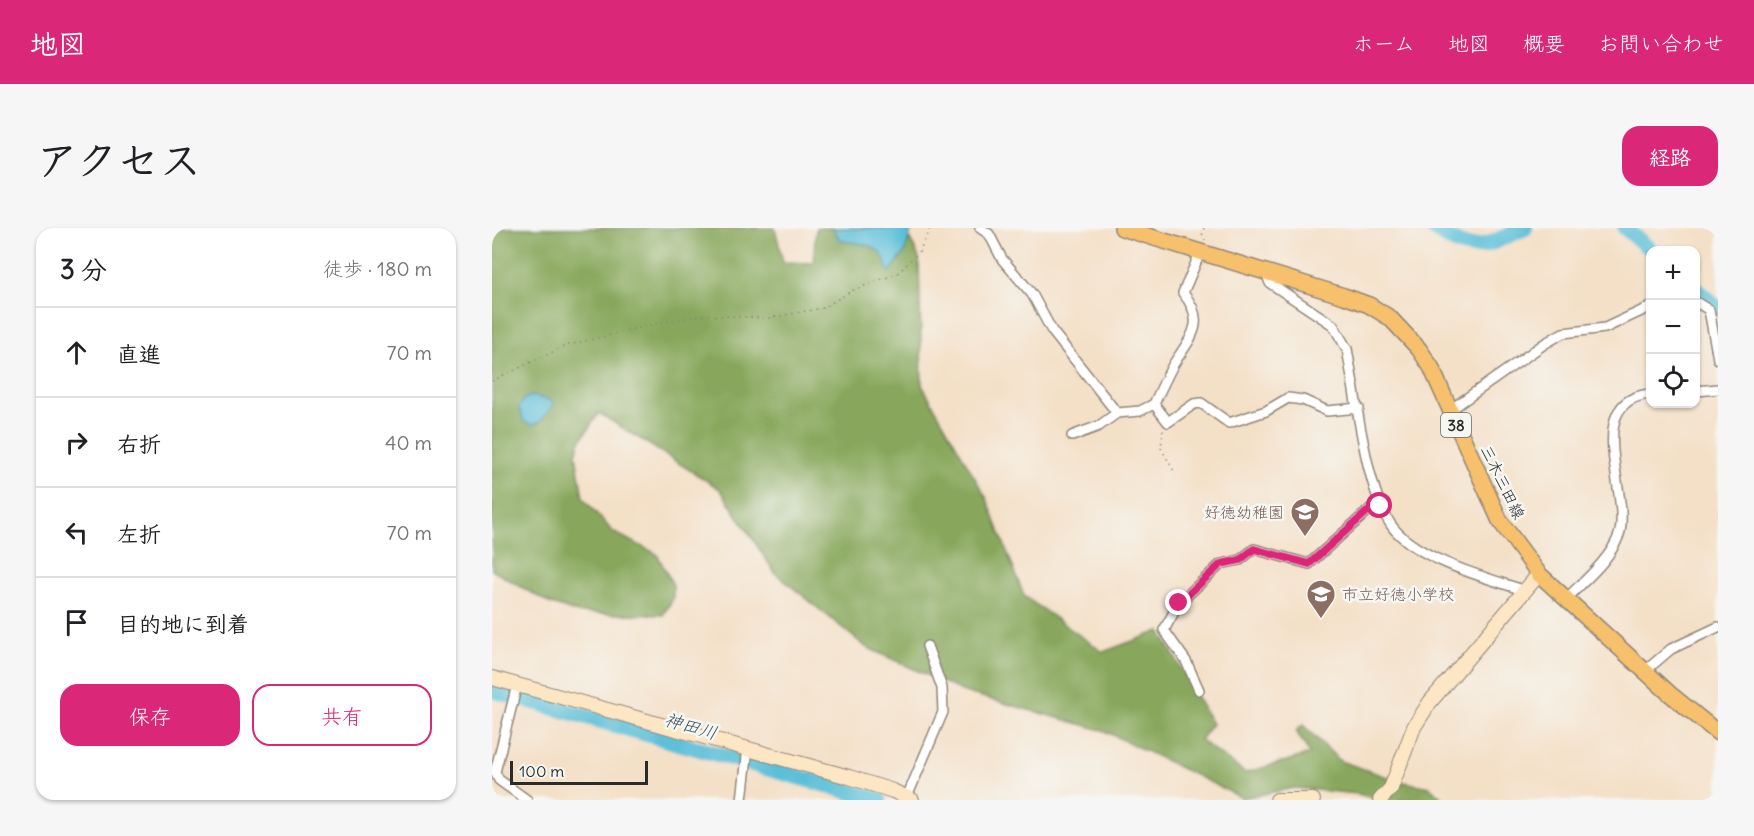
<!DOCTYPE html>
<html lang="ja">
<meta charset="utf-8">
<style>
body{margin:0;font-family:Delius,"Klee One",sans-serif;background:#f6f6f6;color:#202124}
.controls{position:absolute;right:18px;top:18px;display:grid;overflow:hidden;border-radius:12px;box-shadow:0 2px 4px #0004}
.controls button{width:54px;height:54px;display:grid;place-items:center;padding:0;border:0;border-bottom:2px solid #e0e0e0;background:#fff;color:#202124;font:30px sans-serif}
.scale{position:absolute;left:18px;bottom:15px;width:138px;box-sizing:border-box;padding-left:6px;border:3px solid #2b2b2b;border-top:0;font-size:16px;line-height:21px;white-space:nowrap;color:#2b2b2b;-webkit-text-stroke:4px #f6f6f2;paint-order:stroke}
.stop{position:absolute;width:18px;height:18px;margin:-14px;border:4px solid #db2777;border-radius:50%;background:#fff}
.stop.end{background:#db2777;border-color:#fff;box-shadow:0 2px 6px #0008}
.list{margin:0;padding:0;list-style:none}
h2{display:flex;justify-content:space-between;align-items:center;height:78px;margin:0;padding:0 24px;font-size:26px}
h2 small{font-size:20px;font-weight:400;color:#757577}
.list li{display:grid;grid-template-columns:39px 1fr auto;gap:18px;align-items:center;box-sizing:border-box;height:90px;padding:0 24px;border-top:2px solid #e0e0e0}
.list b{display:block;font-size:22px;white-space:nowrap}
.list em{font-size:20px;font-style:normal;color:#757577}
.actions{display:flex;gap:12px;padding:18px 24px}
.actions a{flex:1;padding:14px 0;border:2px solid #db2777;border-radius:18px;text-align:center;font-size:21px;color:#db2777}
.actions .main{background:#db2777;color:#fff}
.icon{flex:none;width:33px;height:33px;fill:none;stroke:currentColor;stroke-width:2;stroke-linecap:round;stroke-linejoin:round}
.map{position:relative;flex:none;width:1226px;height:572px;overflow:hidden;border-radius:18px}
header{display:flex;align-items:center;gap:36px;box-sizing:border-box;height:84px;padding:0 30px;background:#db2777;color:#fff}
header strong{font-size:28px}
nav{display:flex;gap:33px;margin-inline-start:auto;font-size:21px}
.intro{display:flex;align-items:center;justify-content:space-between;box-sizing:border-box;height:144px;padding:0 36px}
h1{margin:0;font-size:42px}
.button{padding:15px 27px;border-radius:18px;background:#db2777;color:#fff;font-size:21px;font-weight:700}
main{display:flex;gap:36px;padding:0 36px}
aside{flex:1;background:#fff;border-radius:18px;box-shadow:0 2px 4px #0004}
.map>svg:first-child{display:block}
.forest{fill:#88a75b;stroke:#5a6943;stroke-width:1.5}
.water{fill:#5abfd8;stroke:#427582;stroke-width:1.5}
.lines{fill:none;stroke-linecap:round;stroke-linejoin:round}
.river{stroke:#5abfd8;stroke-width:16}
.street-casing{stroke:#908679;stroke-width:12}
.secondary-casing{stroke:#908679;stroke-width:16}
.primary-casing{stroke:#908679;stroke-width:18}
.path{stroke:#908679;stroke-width:1.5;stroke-dasharray:1.5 4.5;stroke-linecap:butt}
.street{stroke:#fff;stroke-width:9}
.secondary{stroke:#fce6c4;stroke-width:14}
.primary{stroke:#f7c06c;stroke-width:15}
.route{stroke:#db2777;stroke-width:8}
.labels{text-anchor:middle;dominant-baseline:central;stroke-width:5;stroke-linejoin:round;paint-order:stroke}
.shield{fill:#f6f6f2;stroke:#686867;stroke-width:1.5}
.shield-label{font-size:15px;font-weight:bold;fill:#2b2b2b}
.street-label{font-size:16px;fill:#2b2b2b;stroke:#f6f6f2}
.education-label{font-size:16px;fill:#785e54;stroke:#f6f6f2;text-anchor:end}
.water-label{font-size:18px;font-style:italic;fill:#39575f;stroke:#f6f6f2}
</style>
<header>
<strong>地図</strong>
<nav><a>ホーム</a><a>地図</a><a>概要</a><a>お問い合わせ</a></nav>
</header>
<div class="intro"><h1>アクセス</h1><a class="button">経路</a></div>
<main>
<aside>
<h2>3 分<small>徒歩 · 180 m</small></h2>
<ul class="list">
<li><svg class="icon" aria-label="ahead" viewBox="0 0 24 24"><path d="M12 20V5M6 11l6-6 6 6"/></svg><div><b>直進</b></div><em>70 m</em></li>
<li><svg class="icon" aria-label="right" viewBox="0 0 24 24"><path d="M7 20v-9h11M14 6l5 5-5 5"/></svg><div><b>右折</b></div><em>40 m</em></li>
<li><svg class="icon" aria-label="left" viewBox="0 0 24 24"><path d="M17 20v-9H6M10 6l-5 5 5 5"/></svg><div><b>左折</b></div><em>70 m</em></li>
<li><svg class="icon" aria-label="arrive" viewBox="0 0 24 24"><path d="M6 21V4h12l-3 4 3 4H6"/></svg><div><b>目的地に到着</b></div></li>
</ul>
<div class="actions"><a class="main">保存</a><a>共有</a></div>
</aside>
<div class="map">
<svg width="1226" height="572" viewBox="0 0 1226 572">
<rect width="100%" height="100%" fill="#f6f6f2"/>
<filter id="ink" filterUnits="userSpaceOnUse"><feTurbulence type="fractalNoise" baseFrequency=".0167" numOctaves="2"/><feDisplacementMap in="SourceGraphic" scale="12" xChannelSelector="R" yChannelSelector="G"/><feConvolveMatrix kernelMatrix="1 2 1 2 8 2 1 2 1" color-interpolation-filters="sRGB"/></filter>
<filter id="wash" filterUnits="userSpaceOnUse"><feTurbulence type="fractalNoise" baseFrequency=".008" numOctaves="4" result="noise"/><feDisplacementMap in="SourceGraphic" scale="24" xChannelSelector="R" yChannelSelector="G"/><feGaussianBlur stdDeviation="1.35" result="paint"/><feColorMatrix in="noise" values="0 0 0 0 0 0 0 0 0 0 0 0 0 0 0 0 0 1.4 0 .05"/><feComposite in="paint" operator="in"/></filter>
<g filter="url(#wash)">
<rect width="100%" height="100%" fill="#f4e0c7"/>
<path class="forest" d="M0,0H283L291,34L321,35L324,0H413L427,30L430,157L495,271L532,368L611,424L668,403L720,496L708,512L753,545L818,526L804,503L811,497L848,533L907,553L938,559L952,572H888L866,566L802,560L750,570L613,503L472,464L374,419L283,345L228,261L107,185L88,213L84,226L91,270L121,304L165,326L181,357V371L171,387L86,385L57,375L0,342Z"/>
<path class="water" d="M340,0H420L413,24L398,44C392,40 395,33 390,27C383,16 361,14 349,13Z
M39,168L59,172L61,177L48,194L41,197L32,194L27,180L32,171Z"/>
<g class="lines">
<path class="river" d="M941,0C982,31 990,18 1033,0
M1133,0L1159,22
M1204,61L1226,81
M0,462L387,572"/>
</g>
</g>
<g filter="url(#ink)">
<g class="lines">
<g class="street-casing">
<path id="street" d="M488,0L497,6L510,31L540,66L560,103L625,185
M774,45L778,55L841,97L855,121C864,167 874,269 903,302C931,333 992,349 1031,362
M1204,74L1217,82L1226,131
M1204,163L1226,161
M662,176C668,163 674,150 681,137C698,110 716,95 691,65L708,25
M958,182L1052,116L1071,105L1113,100L1158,79
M580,208L607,198L625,185L648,183L662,176L676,194L702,176L709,175L737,195L774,183L796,170L811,172L835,183L867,180
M1074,371C1092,353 1118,332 1127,307C1140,268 1088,173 1158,166
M1153,443L1179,421L1226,399
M25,457L3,544L7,552L35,572
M707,462L694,433L672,402L687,375L729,336L748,332L762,321L817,336L887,273
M415,569L451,484L450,460L435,418
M250,572L256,520"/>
</g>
<g class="secondary-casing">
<path id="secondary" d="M0,450L357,549L401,563L420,572
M785,572H821
M888,572L899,560L922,499L938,474L1047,346"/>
</g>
<g class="primary-casing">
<path id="primary" d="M630,0L852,68L877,77L898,90L927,121L939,139L1008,293L1047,346L1178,466L1226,505"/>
</g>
<path class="path" d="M712,0L710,5L713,12
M0,153L73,118L170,94L212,87L277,90L331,80L359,63L406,45L427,24L438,0
M671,202L669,220L683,245"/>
<use href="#street" class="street"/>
<use href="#secondary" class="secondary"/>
<use href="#primary" class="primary"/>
</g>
</g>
<g class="lines" filter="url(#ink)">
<path class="route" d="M687,375L729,336L748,332L762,321L817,336L887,273L888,278"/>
</g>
<defs>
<g id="school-pin" transform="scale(1.5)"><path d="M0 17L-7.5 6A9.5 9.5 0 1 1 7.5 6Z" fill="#8d6e63" stroke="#f6f6f2"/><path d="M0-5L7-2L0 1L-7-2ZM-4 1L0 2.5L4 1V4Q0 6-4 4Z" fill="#fff"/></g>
</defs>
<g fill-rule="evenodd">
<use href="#school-pin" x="813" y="284"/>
<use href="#school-pin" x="829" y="366"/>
</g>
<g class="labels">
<rect class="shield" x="949" y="185" width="30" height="24" rx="4.5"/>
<g class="shield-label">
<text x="964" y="197">38</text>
</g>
<g class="street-label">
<text transform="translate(1011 254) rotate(64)">三木三田線</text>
</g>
<g class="education-label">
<text x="792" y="284">好徳幼稚園</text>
<text x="850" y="366" text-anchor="start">市立好徳小学校</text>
</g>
<g class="water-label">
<text transform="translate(199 498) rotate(16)">神田川</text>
</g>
</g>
</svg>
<div class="controls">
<button>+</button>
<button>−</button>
<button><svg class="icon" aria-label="locate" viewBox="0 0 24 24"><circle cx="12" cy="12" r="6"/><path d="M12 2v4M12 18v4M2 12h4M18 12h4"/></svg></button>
</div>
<div class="scale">100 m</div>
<div class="stop" style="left:888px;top:278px"></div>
<div class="stop end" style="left:687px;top:375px"></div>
</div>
</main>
